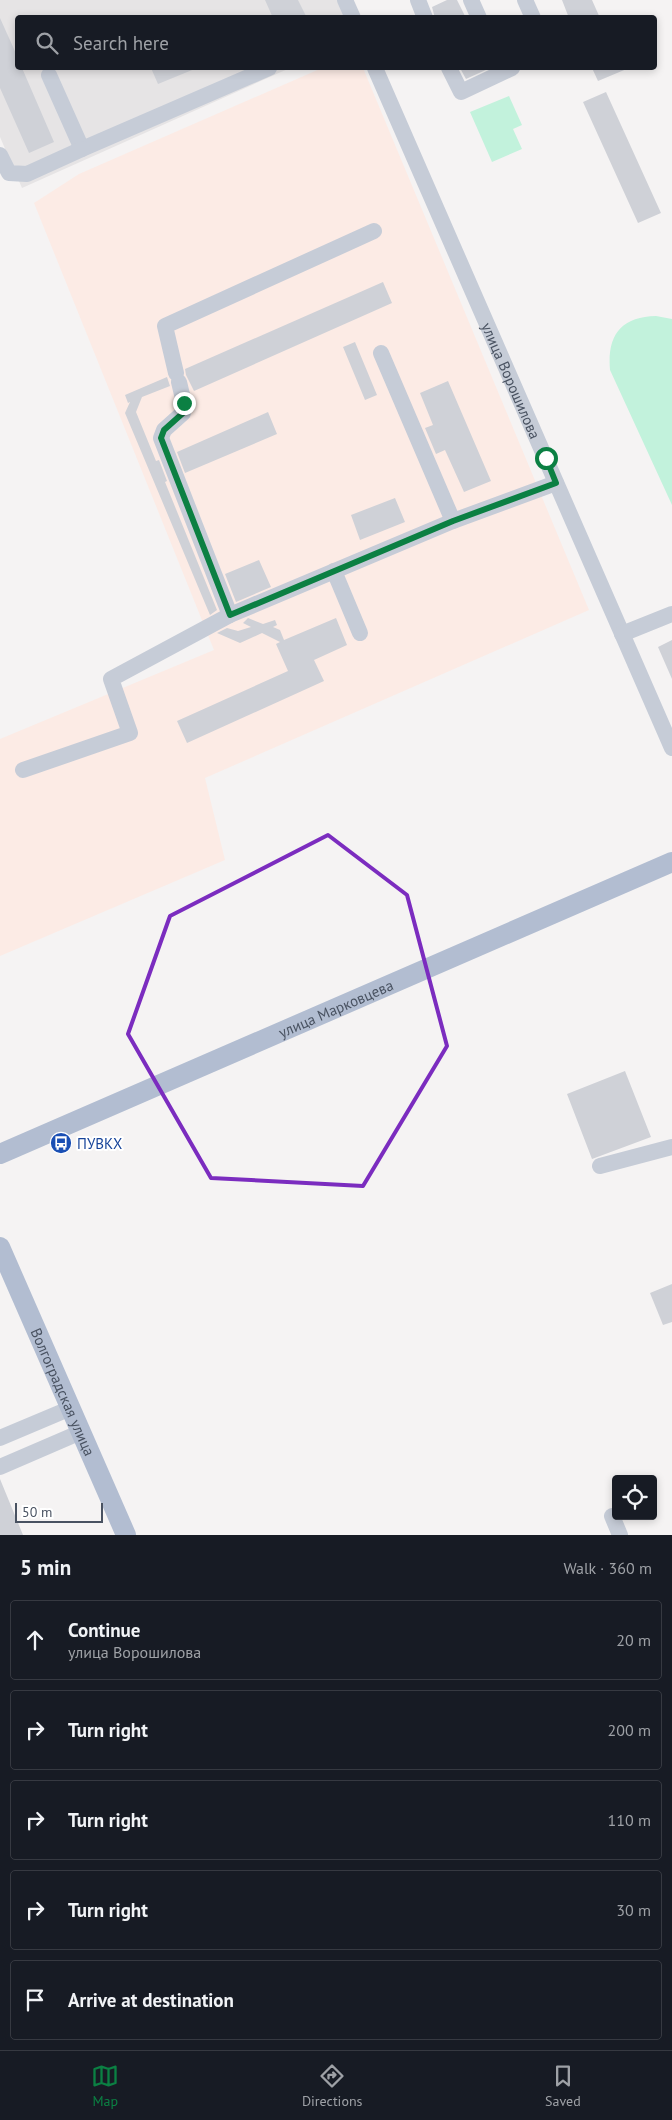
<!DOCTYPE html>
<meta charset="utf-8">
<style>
body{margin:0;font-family:"PT Sans",sans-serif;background:#20242c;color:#f1f3f6}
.controls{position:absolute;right:15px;bottom:15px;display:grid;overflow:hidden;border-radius:5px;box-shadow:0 2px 8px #0003}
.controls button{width:45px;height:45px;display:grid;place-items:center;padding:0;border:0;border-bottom:1px solid #363941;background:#171b24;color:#f1f3f6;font:25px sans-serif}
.scale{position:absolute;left:15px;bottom:12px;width:88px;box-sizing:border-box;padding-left:5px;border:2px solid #495261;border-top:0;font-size:14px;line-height:18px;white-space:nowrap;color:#495261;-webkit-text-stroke:4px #fff;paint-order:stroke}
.stop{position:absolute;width:15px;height:15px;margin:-11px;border:4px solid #0b8043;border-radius:50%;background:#fff}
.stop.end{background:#0b8043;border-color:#fff;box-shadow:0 1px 5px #0008}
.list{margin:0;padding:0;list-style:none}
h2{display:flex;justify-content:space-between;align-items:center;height:65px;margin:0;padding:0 20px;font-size:21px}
h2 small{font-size:16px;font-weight:400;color:#9ea1a6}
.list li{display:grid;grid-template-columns:32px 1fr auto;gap:15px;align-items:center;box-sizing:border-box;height:80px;margin:0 10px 10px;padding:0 10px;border:1px solid #363941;border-radius:5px}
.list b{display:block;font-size:19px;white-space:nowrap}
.list p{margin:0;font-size:16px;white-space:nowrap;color:#9ea1a6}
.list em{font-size:16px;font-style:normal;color:#9ea1a6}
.icon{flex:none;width:28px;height:28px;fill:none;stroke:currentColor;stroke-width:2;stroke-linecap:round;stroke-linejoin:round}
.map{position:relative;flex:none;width:672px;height:1535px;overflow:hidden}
.search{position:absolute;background:#171b24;box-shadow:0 2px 8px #0003;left:15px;right:15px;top:15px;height:55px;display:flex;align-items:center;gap:12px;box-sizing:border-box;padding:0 18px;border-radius:5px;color:#9ea1a6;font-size:19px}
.sheet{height:515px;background:#171b24}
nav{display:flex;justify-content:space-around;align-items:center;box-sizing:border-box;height:70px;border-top:1px solid #363941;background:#171b24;font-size:14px;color:#9ea1a6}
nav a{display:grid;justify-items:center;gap:2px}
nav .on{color:#0b8043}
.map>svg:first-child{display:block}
.education{fill:#e6e4e5}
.medical{fill:#fcebe5}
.park{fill:#c2f2dc}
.building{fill:#cfd1d7}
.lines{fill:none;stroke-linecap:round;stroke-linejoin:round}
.minor{stroke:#c6ccd7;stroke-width:16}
.major{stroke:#b2bdd1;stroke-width:20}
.route{stroke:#0b8043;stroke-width:6}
.marked{fill:none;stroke:#7b2cbf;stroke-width:4;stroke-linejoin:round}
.labels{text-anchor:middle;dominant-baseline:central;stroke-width:4;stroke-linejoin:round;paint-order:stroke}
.street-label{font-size:15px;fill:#495261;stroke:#fff}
.transit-label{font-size:15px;fill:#164399;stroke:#fff;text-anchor:start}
</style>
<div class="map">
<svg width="672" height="1535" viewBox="0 0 672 1535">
<rect width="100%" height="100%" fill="#f5f3f3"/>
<path class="education" d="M0,0H340L348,17L18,18V68H290L22,188L0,137Z"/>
<path class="medical" d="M322,68H363L589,610L205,778L225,860L0,956V739L214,650L34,203L79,174Z"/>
<path class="park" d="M509,96L522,125L513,129L522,149L492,162L470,112Z
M656,316L672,319V505L610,370C607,335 621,317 656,316Z"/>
<path class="building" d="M265,0H298L307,18H273Z
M447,0H457L466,18H435L432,7Z
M562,0H592L600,18H569Z
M0,18L18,58V68H22L54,142L29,153L0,88Z
M151,68H197L158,84Z
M460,68H490L466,79Z
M592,68H629L598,81Z
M606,92L661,213L638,223L583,102Z
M383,282L392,303L194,391L186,375L185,369Z
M355,342L377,395L365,400L343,347Z
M167,377L170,386L142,397L136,412L156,461L159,460L167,481L165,482L217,610L210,615L125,413L130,402L128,403L125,395Z
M448,381L491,481L464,492L445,450L436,454L425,428L433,425L420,393Z
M268,412L277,434L185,473L177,452Z
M395,498L405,522L360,540L351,515Z
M259,560L271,587L236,602L225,574Z
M248,618L263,624L275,620L277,625L273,627L280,630L284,640L336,618L347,645L314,660L324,681L187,743L177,721L288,671L276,644L280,642L262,633L240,643L217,633L227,628L238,631L251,627L243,623Z
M672,640V679L658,647Z
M625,1071L651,1137L592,1159L567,1094Z
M672,1284V1322L663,1325L650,1293Z
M0,1479L23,1535H0Z"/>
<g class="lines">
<g class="minor">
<path d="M345,0L353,18"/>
<path d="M418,0L425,18"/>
<path d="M471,0L479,18"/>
<path d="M525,0L533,18"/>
<path id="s1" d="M375,68L672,748"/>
<path d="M449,68L461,92L512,68"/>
<path d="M49,75L82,149L269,68"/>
<path d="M0,155L9,173L27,174L82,149"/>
<path d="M381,353L453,521"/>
<path d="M176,373L165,326L374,231"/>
<path d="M179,382L184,403L183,413L164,430L161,438L230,615L453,521L556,483"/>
<path d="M334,571L360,633"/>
<path d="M622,634L672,614"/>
<path d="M23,770L130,733L111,679L230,615"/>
<path d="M600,1166L672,1147"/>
<path d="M0,1438L71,1408"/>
<path d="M0,1467L81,1432"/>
<path d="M612,1516L620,1535"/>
</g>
<g class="major">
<path id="s2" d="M0,1154L672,862"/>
<path id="s3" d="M0,1247L126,1535"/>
</g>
</g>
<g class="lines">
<path class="route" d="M184,403L183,413L164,430L161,438L230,615L453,521L556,483L546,458"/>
</g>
<path class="marked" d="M328,835L407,895L447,1046L363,1186L211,1178L128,1034L170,916Z"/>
<defs>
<g id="bus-disc" transform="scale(1.125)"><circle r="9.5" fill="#1a4fb4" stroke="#fff"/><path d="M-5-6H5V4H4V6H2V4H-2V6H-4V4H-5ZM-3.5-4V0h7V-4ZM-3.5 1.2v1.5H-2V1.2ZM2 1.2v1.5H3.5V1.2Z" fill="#fff"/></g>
</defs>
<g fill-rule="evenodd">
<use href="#bus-disc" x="61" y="1143"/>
</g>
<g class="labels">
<g class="street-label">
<text stroke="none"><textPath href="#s1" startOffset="341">улица Ворошилова</textPath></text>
<text stroke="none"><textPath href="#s2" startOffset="366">улица Марковцева</textPath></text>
<text stroke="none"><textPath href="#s3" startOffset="158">Волгоградская улица</textPath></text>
</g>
<g class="transit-label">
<text x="77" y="1143">ПУВКХ</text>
</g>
</g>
</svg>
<div class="controls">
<button><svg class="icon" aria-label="locate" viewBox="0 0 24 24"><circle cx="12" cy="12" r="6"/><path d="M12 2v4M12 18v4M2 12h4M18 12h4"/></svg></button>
</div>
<div class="scale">50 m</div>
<div class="stop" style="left:546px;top:458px"></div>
<div class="stop end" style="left:184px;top:403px"></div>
<div class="search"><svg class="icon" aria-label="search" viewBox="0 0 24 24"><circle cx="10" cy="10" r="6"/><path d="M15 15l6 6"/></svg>Search here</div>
</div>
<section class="sheet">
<h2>5 min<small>Walk · 360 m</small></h2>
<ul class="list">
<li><svg class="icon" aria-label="ahead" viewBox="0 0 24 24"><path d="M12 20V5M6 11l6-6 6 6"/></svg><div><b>Continue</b><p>улица Ворошилова</p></div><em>20 m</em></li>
<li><svg class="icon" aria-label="right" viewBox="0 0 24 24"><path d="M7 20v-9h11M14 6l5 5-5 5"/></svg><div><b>Turn right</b></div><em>200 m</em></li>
<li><svg class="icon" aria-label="right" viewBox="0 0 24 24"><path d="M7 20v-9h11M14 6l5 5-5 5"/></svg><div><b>Turn right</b></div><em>110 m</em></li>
<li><svg class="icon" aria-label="right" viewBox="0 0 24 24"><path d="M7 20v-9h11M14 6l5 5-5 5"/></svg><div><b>Turn right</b></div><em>30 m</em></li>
<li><svg class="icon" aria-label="arrive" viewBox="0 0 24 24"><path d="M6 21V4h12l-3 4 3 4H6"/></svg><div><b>Arrive at destination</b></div></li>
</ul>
</section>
<nav>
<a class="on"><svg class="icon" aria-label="map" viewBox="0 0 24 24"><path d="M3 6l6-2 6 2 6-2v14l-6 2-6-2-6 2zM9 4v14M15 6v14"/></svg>Map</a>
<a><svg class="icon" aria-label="directions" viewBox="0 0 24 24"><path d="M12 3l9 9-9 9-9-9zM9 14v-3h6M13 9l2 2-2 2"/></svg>Directions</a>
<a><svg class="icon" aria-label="saved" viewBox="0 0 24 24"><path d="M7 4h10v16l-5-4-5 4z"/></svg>Saved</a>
</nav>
